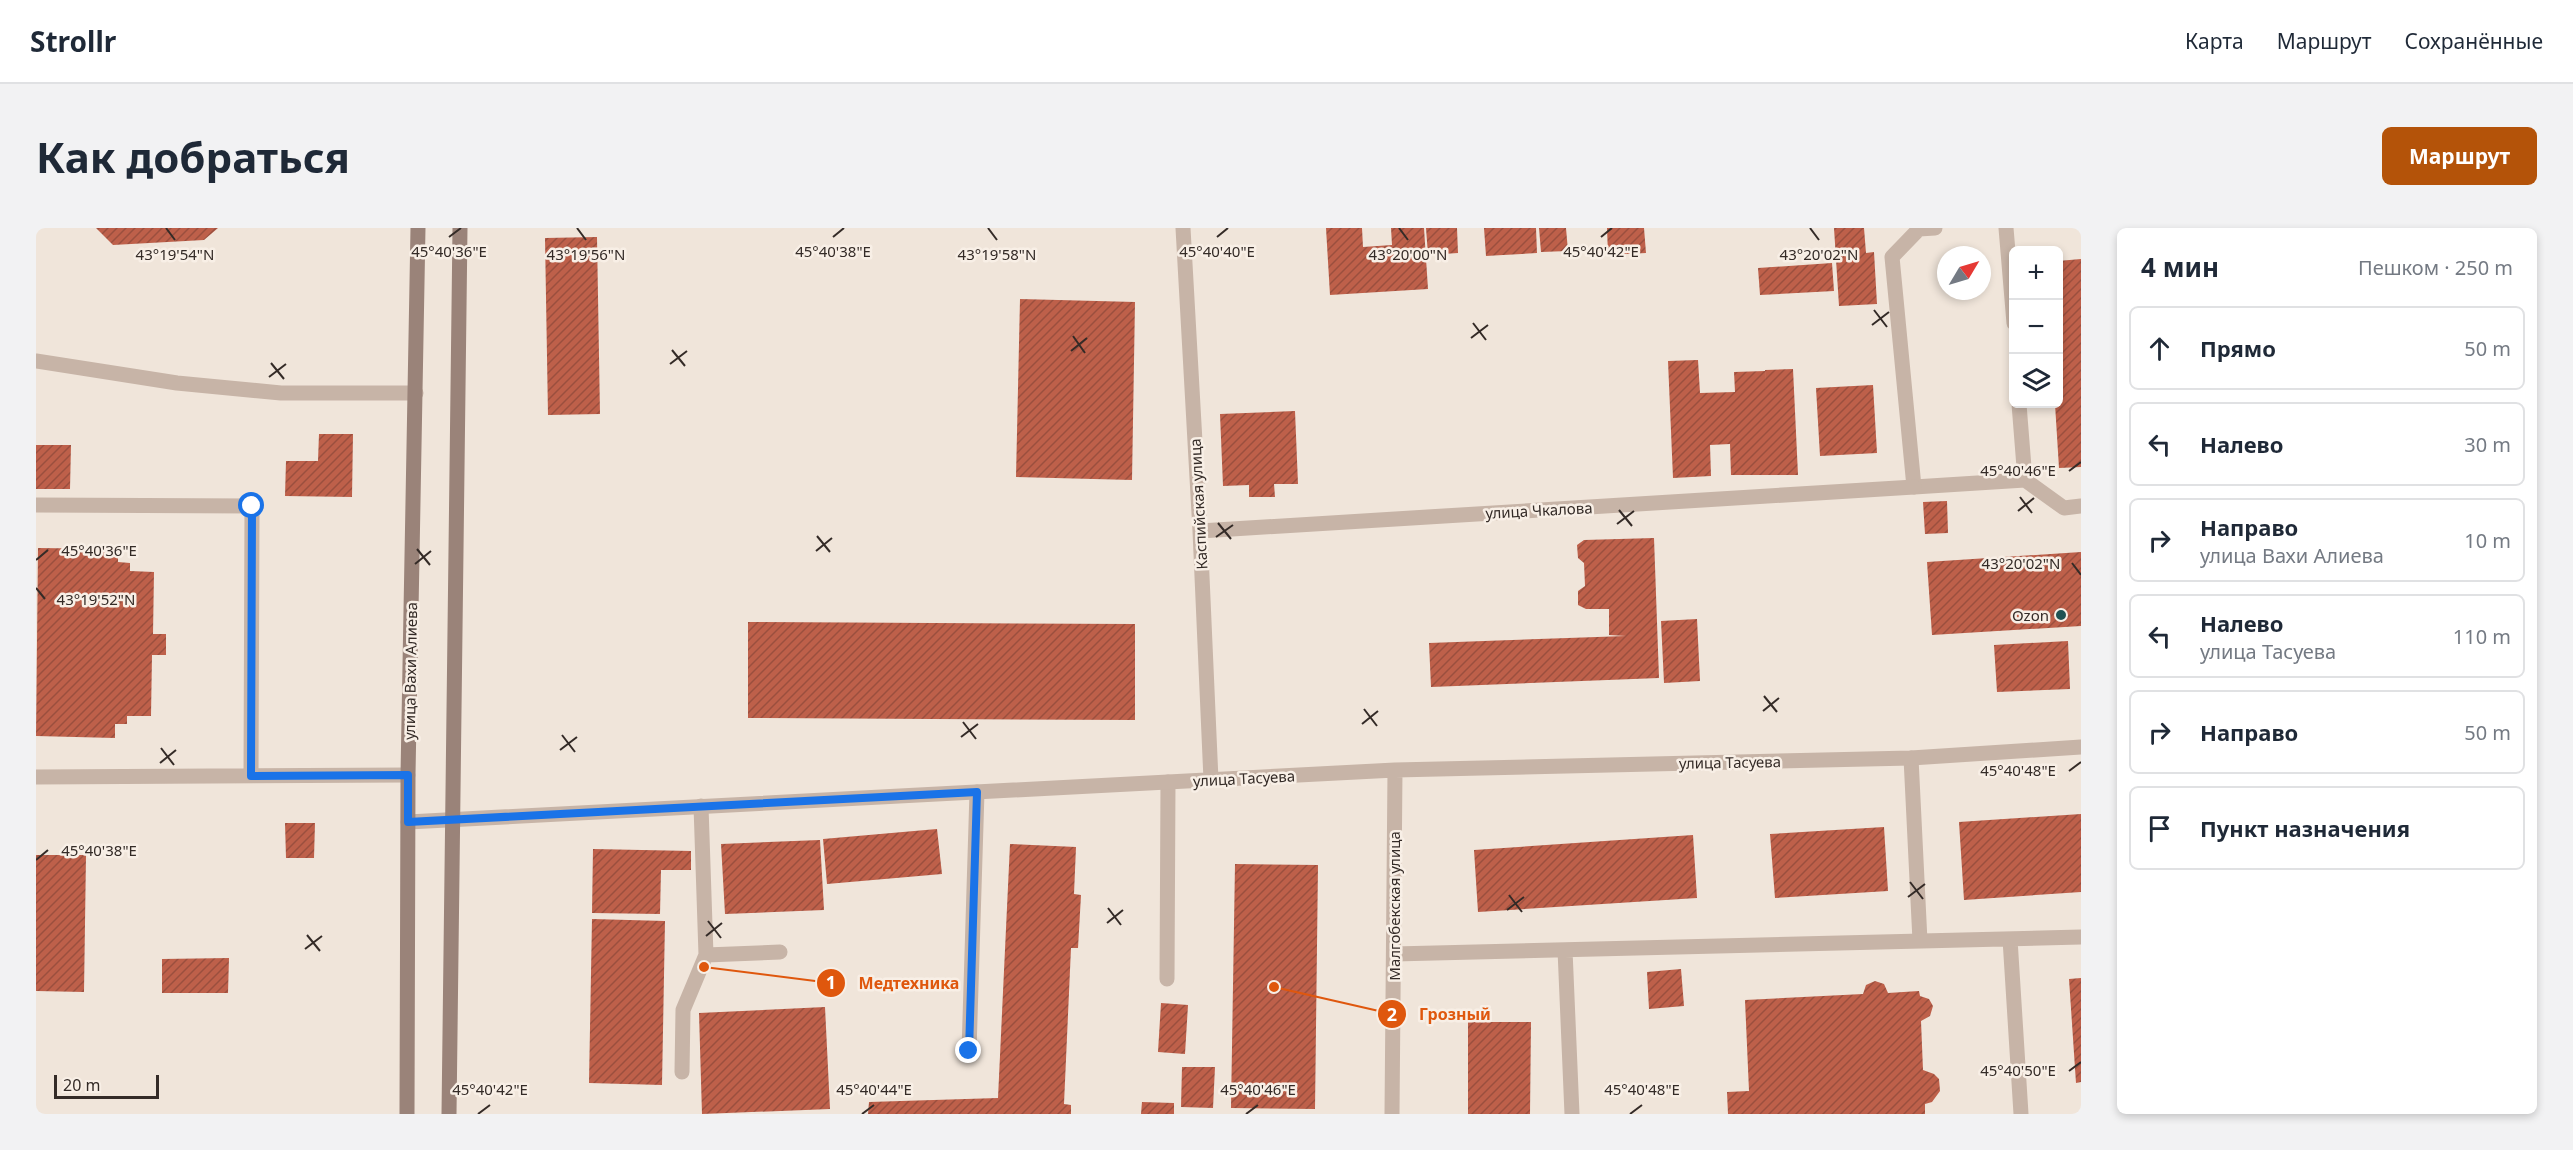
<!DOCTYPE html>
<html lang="ru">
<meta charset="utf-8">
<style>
body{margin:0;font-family:"Noto Sans",sans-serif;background:#f2f2f3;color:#1f2937}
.controls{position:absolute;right:18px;top:18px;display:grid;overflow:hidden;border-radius:9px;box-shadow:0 3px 9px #0003}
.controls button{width:54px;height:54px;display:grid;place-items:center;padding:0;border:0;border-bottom:2px solid #e0e1e3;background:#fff;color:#1f2937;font:30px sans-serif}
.compass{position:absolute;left:1901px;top:18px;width:54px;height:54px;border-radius:50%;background:#fff;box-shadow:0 3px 9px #0003;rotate:52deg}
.scale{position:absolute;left:18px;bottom:15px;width:105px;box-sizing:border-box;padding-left:6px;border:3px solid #342b27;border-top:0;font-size:16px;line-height:21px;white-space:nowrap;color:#342b27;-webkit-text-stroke:4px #f8efe6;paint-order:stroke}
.stop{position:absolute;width:18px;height:18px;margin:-14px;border:4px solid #1a73e8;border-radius:50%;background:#fff}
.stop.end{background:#1a73e8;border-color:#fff;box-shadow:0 2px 6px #0008}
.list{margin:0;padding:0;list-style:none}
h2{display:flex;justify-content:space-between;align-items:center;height:78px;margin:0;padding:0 24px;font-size:26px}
h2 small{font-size:20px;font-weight:400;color:#747a83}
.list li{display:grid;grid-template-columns:39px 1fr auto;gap:18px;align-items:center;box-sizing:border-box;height:84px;margin:0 12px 12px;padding:0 12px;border:2px solid #e0e1e3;border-radius:9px}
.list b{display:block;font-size:22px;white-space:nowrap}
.list p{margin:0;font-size:20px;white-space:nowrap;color:#747a83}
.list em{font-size:20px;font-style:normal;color:#747a83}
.icon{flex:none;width:33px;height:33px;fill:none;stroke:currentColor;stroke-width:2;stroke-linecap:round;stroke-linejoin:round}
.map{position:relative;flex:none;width:2045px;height:886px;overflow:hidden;border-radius:9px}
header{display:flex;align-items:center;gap:36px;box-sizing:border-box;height:84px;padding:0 30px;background:#fff;border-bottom:2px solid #e0e1e3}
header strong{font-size:28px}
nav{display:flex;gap:33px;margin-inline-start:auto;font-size:21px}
.intro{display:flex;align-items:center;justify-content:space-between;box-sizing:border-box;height:144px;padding:0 36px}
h1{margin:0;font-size:42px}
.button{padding:15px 27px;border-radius:9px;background:#b45309;color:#fff;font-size:21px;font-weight:700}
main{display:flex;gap:36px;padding:0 36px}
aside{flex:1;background:#fff;border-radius:9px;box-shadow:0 3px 9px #0003}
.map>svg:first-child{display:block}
.building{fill:url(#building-hatch)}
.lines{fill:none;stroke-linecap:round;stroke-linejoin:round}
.lane{stroke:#c7b4a7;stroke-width:15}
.street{stroke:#c7b4a7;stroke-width:15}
.secondary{stroke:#9a8379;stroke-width:15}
.route{stroke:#1a73e8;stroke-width:8}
.ticks{fill:none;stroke:#342b27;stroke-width:2}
.poi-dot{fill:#1f5253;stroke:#f8efe6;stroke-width:2}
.labels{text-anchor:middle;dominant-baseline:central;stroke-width:5;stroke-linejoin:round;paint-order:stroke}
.street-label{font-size:15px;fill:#342b27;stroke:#f8efe6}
.poi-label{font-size:15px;fill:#342b27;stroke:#f8efe6;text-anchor:end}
.ticks-label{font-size:15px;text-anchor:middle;fill:#342b27;stroke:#f8efe6;stroke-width:5;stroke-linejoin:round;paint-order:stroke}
.leader{fill:none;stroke:#df570d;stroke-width:2}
.callout-dot{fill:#df570d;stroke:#f8efe6;stroke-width:2}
.mark-label{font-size:18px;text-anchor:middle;font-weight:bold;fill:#fff}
.callout-label{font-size:16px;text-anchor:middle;font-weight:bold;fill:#df570d;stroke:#f8efe6;stroke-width:5;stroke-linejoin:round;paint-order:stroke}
</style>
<header>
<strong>Strollr</strong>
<nav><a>Карта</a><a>Маршрут</a><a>Сохранённые</a></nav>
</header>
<div class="intro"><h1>Как добраться</h1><a class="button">Маршрут</a></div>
<main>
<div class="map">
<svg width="2045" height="886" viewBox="0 0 2045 886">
<defs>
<pattern id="building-hatch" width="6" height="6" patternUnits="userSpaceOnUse" patternTransform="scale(1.5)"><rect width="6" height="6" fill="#be604a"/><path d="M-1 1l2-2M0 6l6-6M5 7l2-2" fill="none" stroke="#9b4f3e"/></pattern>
</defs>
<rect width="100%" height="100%" fill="#f0e5da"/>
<path class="building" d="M60,0H182L168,12L77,17Z
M1290,0H1326L1327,19L1356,17L1355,0H1388L1392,61L1294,67Z
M1390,0H1421L1422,25L1392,27Z
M1448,0H1500L1501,25L1450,28Z
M1503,0H1530L1532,23L1505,24Z
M1571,0H1608L1610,25L1572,27Z
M1798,0H1828L1830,25L1838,24L1841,76L1803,78Z
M561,9L564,186L512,187L509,10Z
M2045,31V239L2023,240L2019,176H2022V33Z
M1796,35L1798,63L1724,67L1722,40Z
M984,71L1099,74L1096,252L980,249Z
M1662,132L1664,165L1699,164L1698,144L1729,143L1730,161L1729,142L1757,141L1762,247H1695L1694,216L1674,217L1675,248L1637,250L1632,133Z
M1837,157L1841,225L1784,228L1780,160Z
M1259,183L1262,256H1238L1239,269H1213V257L1187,258L1184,186Z
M283,206H317L316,269L249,268L250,233H282Z
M0,217H35L34,261H0Z
M1911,273L1912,305L1889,306L1887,274Z
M1618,310L1623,450L1395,459L1393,415L1590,408L1573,407V381H1550L1542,377V363L1549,358L1548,335L1542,330L1541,317L1548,312Z
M2,320L82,321V334L94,335V343L118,344L117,406H130V427H116L115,488H91V496H79V510L0,508Z
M2045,324V398L1896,407L1891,334Z
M1661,391L1664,453L1628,455L1625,393Z
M712,394L1099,396V492L712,490Z
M2032,413L2034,461L1961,464L1958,417Z
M2045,586V664L1928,672L1923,594Z
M249,595H279L278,630H250Z
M1848,599L1852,663L1739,670L1734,606Z
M901,601L906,646L791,656L787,611Z
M1657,607L1661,670L1442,684L1438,622Z
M784,612L788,682L689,686L685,616Z
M974,616L1040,619L1038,666L1045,667L1042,720H1035L1028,876L1035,877V886H832L833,874L962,870Z
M557,621L655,623V642H625L624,686L556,685Z
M0,627H50L48,764L0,763Z
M1199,636L1282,637L1279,881L1195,880Z
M556,691L629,693L626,857L553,855Z
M193,730L192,765H126V731Z
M1645,741L1648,778L1613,781L1611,744Z
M2045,750V854L2040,855L2033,751Z
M1839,753L1848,756L1852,765L1883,763L1884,768L1893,771L1897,778L1894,788L1885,793L1887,842L1898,846L1903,851L1904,863L1896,874L1889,876V886H1692L1691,864L1713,863L1709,772L1827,766L1830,757Z
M1125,775L1152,777L1149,826L1122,824Z
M789,779L794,881L666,886L663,785Z
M1432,794H1495L1494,886H1432Z
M1146,839H1179L1177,880L1145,879Z
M1106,874L1138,875V886H1105Z"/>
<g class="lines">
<path class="lane" d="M1899,0L1883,1L1856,29L1878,259L1989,252
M1970,0L1978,95
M0,133L141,155L245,165H380
M1983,176L1989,252L2028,280L2045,278
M0,277L216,278L215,548
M1875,530L1884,713
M0,549L372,547
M1974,711L1985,886
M1529,722L1536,886
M1358,726L2045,709
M670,727L744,724
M1131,751L1132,554
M933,823L941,564
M646,844L647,782L670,727L665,578"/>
<path class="street" d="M1147,0L1164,303L1175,552
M1164,303L1878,259
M372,594L1359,542L1875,530L2045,519
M1356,886L1359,542"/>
<path class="secondary" d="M371,886L372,547L382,0
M413,886L424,0"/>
</g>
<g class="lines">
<path class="route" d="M216,278L215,548L372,547V594L941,564L933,823"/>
</g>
<path class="ticks" d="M130,0L139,12M541,0L550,12M952,0L961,12M1363,0L1372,12M1774,0L1783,12M413,9L425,0M797,9L808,0M1181,9L1192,0M1565,9L1576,0M1838,82L1851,99M1437,95L1450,112M1836,97L1853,84M1037,108L1049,125M1435,110L1452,97M636,122L649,138M1035,123L1051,110M235,135L248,151M634,136L651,123M233,149L250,136M2033,243L2045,234M1984,269L1996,285M1583,282L1596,298M1982,283L1998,270M1182,295L1195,311M1581,296L1598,283M781,308L794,324M1180,309L1197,297M381,321L394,337M780,323L796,310M0,332L12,322M2036,335L2045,347M379,336L395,323M0,360L9,371M1728,468L1741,484M1328,481L1341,498M1727,483L1743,470M927,494L940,511M1326,496L1342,483M526,507L539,524M925,509L942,496M125,520L138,537M524,522L541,509M124,535L140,522M2033,543L2045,534M0,632L12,622M1874,654L1887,671M1473,667L1486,684M1872,669L1889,656M1072,680L1085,697M1471,682L1488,669M672,693L685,710M1071,695L1087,682M271,707L284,723M670,708L686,695M269,721L286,708M2033,843L2045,834M442,886L454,877M826,886L838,877M1210,886L1222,877M1594,886L1606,877"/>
<circle class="poi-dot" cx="2025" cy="387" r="6"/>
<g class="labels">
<g class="street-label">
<text transform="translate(1162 276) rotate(-93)">Каспийская улица</text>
<text transform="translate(1503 282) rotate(-3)">улица Чкалова</text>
<text transform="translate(374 443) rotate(-89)">улица Вахи Алиева</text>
<text transform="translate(1694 534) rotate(-1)">улица Тасуева</text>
<text transform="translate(1208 550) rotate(-3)">улица Тасуева</text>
<text transform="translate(1358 678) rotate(-90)">Малгобекская улица</text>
</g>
<g class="poi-label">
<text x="2013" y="387">Ozon</text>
</g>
</g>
<g class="ticks-label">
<text x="413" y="29">45°40'36"E</text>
<text x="797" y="29">45°40'38"E</text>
<text x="1181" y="29">45°40'40"E</text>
<text x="1565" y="29">45°40'42"E</text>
<text x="139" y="32">43°19'54"N</text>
<text x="550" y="32">43°19'56"N</text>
<text x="961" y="32">43°19'58"N</text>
<text x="1372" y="32">43°20'00"N</text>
<text x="1783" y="32">43°20'02"N</text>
<text x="1982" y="248">45°40'46"E</text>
<text x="63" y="328">45°40'36"E</text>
<text x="1985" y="341">43°20'02"N</text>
<text x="60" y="377">43°19'52"N</text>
<text x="1982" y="548">45°40'48"E</text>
<text x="63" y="628">45°40'38"E</text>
<text x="1982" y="848">45°40'50"E</text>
<text x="454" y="867">45°40'42"E</text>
<text x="838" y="867">45°40'44"E</text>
<text x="1222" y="867">45°40'46"E</text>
<text x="1606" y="867">45°40'48"E</text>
</g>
<path class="leader" d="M668 739L795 755M1238 759L1356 786"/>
<g class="callout-dot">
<circle cx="668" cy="739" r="6"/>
<circle cx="1238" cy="759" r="6"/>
<circle cx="795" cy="755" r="15"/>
<circle cx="1356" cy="786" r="15"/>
</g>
<g class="mark-label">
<text x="795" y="761">1</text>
<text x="1356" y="793">2</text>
</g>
<g class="callout-label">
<text x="873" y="761">Медтехника</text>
<text x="1419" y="792">Грозный</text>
</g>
</svg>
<div class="controls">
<button>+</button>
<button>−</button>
<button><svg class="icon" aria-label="layers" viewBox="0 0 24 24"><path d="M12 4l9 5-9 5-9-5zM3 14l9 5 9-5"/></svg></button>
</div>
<svg class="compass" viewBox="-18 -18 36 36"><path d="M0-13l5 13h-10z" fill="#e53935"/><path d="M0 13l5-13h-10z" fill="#747a83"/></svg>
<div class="scale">20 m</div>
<div class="stop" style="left:216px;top:278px"></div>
<div class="stop end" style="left:933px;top:823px"></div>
</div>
<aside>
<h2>4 мин<small>Пешком · 250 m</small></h2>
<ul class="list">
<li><svg class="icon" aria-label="ahead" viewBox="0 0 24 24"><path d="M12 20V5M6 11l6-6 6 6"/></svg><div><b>Прямо</b></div><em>50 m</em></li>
<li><svg class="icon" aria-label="left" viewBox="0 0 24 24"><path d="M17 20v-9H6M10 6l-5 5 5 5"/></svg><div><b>Налево</b></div><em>30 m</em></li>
<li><svg class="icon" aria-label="right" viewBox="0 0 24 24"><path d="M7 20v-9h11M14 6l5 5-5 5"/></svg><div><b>Направо</b><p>улица Вахи Алиева</p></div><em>10 m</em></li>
<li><svg class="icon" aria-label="left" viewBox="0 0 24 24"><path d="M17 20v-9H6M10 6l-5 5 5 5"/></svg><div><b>Налево</b><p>улица Тасуева</p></div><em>110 m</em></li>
<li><svg class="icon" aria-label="right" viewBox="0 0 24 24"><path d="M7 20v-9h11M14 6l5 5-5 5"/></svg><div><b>Направо</b></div><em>50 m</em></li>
<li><svg class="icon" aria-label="arrive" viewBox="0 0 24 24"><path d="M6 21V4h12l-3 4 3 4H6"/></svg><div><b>Пункт назначения</b></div></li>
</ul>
</aside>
</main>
